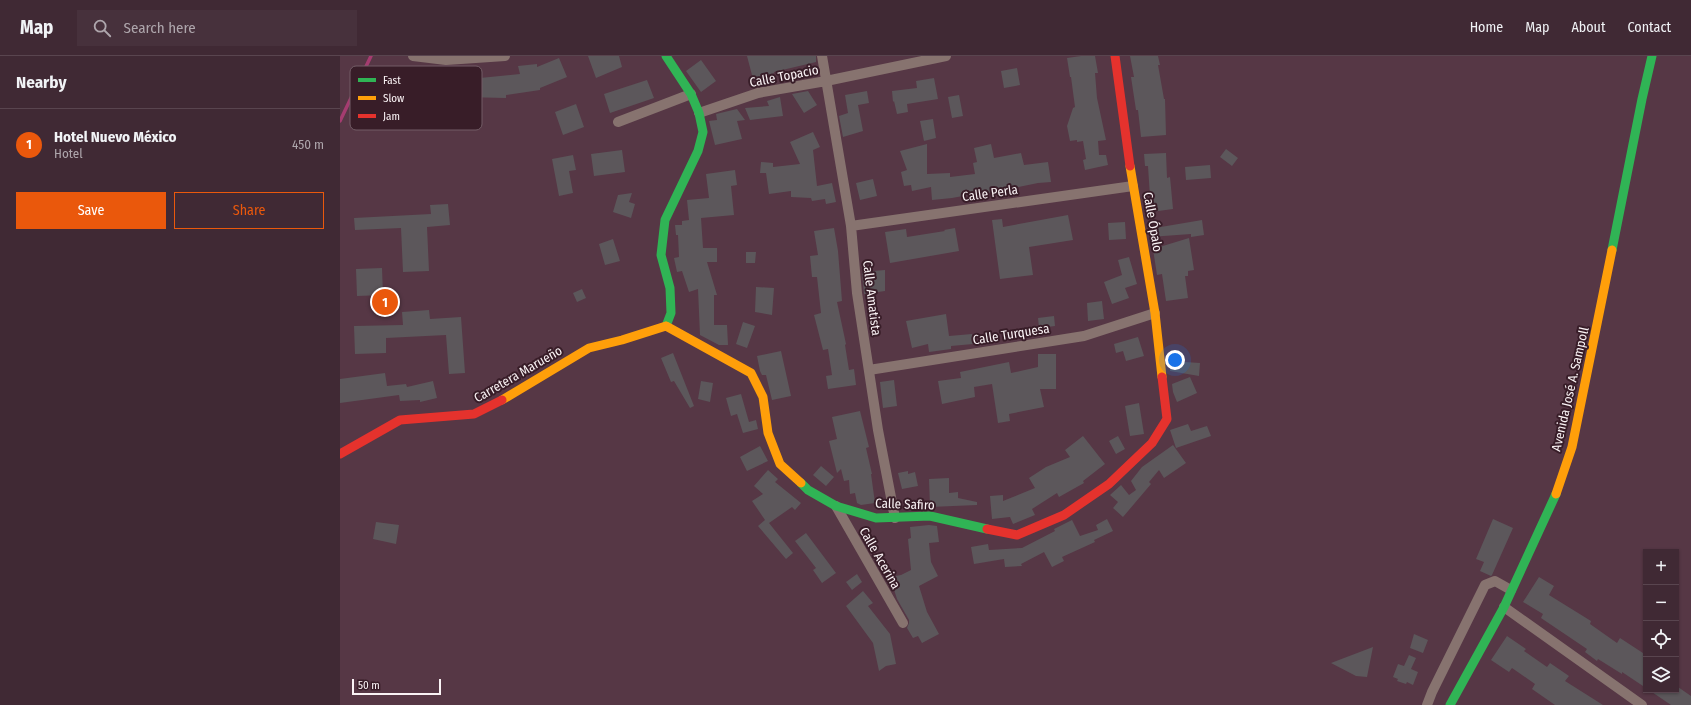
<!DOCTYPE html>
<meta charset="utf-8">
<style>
body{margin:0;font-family:"Fira Sans Condensed",sans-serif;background:#47313c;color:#f1f3f6}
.controls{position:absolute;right:12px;bottom:12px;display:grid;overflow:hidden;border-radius:0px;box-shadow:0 1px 3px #0004}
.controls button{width:36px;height:36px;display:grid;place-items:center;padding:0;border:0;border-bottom:1px solid #59454f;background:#402934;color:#f1f3f6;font:20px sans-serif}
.scale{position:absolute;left:12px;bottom:10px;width:89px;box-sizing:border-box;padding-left:4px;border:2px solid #faf3f5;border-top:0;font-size:11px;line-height:14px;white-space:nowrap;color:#faf3f5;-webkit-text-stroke:3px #381d28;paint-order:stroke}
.you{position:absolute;left:835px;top:304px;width:14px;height:14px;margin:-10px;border:3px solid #fff;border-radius:50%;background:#1a73e8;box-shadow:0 0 0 6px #1a73e833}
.badge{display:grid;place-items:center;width:26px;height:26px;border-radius:50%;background:#ea580c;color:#fff;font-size:13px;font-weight:700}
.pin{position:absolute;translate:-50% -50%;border:2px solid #fff;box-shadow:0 1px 4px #0006}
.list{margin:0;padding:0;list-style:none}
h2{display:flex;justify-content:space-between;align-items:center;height:52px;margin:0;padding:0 16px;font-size:17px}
h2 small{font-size:13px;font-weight:400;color:#aea6ac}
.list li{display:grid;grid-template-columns:26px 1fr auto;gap:12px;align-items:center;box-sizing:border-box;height:72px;padding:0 16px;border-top:1px solid #59454f}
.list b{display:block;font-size:15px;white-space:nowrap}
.list p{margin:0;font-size:13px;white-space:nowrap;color:#aea6ac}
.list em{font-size:13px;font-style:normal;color:#aea6ac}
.actions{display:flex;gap:8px;padding:12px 16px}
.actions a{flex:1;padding:9px 0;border:1px solid #ea580c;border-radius:0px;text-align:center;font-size:14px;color:#ea580c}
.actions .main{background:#ea580c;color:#fff}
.icon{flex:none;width:22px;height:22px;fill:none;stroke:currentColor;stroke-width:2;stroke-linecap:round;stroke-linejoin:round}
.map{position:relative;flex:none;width:1351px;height:649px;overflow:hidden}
header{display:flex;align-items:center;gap:24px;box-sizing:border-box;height:56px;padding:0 20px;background:#402934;border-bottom:1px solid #59454f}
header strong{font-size:19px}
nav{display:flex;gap:22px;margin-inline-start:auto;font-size:14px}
.search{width:280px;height:36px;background:#47313c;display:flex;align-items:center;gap:10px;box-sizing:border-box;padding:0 14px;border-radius:0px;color:#aea6ac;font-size:15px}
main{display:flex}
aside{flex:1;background:#402934}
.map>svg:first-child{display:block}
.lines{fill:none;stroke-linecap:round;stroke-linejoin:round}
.stream{stroke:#a53c70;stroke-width:3.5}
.building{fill:#5c575b}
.street{stroke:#87736f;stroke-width:10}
.fast{stroke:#30b455;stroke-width:9}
.slow{stroke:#ff9f0a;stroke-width:9}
.jam{stroke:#e5322d;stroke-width:9}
.labels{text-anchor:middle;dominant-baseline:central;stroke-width:4;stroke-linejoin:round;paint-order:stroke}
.street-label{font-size:13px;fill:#faf3f5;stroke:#381d28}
.key{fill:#381d28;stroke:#725d66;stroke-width:1}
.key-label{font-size:11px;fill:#faf3f5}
</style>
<header>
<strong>Map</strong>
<div class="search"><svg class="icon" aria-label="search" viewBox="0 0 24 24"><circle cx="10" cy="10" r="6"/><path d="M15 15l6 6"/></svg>Search here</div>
<nav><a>Home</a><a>Map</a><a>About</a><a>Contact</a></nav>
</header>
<main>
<aside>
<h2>Nearby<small></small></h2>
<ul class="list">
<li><span class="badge">1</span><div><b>Hotel Nuevo México</b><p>Hotel</p></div><em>450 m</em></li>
</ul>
<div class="actions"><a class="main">Save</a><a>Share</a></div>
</aside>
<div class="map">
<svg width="1351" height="649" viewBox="0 0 1351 649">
<rect width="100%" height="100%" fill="#563745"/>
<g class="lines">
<path class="stream" d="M0,65L31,0"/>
</g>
<path class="building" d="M248,0H279L282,11L256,22Z
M407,0H476V6L434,16V17L413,23Z
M741,0H755L758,17H755L757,42L766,84L758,85L759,99H766L768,109L745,114L743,104L746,103L743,85L737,86V84L730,85L727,70L733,52L735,51L731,21H730L727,2Z
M790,0H818L820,9H818L824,43H825L826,79L801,81L798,54H796L791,21H794Z
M219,2L227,21L200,32V34L166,39V42L123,41V43H107V40L55,48L53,32L75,29L74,19L87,18L88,21L107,19V12H123V20H140V22L180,18L178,10L197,8V11Z
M361,4L376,25L361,36L346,15Z
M677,12L680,29L664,32L661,15Z
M594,22L598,43L567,48L568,56L557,58L554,45L553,46L552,35L577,32L576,25Z
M307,24L314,42L270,57L264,38Z
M468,35L477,49L464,57L452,38Z
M527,35L529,47L518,49L523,75L503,81L499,60L508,57L505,39Z
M619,39L623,60L612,62L608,41Z
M440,41L443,60L410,64L405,52L429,50L427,45Z
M236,48L244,71L223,79L215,56Z
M397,53L405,64L397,65L402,83L375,89L369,65L377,64L376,58Z
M593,63L596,82L584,85L580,65Z
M473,76L480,91L473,94L477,130L492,127L496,146L486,148L485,143L472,145L471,142L451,141V135L429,138L426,117H420L421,106L433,107V111L460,108L450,86Z
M587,88V118L610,117V121L635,118L633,107L637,106L634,92L651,88L654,102L681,97L684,109L708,106L711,126L698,127L639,139V137L612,142L592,144L591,131L572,135L571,129L564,130L561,116L567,114L560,95Z
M886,93L898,102L892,110L880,101Z
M282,94L285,116L254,120L251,98Z
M826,97L827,122L830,121L833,153L811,156L808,110H805L804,98Z
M233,99L236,114L229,115L233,137L219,140L212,103Z
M870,109L871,122L846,124L845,111Z
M395,114L397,129L391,130L394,159L361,162L363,192H377V206H367L377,239H374V269H387L388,289H379L360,279L358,233L349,236L342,215L337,216L334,202L339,201L338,179H336L335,169H342V165L349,164L347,144L369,142L366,118Z
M533,123L537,140L520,144L516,127Z
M292,137L289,146L295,148L291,162L273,156L278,139Z
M108,148L110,169L87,171L89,215L63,216L61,172L15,174L14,162L91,158L90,149Z
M728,159L733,184L689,191L693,219L660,223L652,164L662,163L663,171Z
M862,164L864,179L851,181V178L810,181L809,173Z
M785,166L786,183L769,184L768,167Z
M494,172L498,195L502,245L497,246L506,288L505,289L509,314L514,313L516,329L488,333L486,320L492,319L488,293L483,294L474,259L481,257L477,221H472L470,200L478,199L474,175Z
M615,172L619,195L550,207L545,176L566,173L567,181L605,175L604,174Z
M849,182L854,214L848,215V220H845L848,242L826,245L822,218L817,219L813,193Z
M273,183L280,205L265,209L259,188Z
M406,196H416L415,207H406Z
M789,201L797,228L785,232L789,242L772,248L764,226L782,219L778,204Z
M42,212L43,239L17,240L16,213Z
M545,214V235L524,238L522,216Z
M416,231L434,232L432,259L415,256Z
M242,233L246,242L237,246L233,237Z
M762,245L764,263L748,265L747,247Z
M89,254L90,263L121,261L125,317L109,318L106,279L46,282V297L15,298L14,270L63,269L62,256Z
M606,258L609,280L632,278L633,288L611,290V293L589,296L588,288L572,292L566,265Z
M714,260L715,270L699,272L698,262Z
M403,266L415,270L407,292L396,288Z
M798,281L804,300L786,305L783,295L776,297L774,288Z
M441,295L451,340L432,344L426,319H422L420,315L417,300Z
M333,297L354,350L350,352L334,325L331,326L321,302Z
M698,298H716V333H700L704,351L669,358L670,365L658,367L652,328L634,331L635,341L602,348L598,325L621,322L620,316L669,306L671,317L698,311Z
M830,305L860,307L859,320L830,315Z
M45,317L47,330L66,328L67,331L93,325L97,342L80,346V344L60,345L59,339L0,347V323Z
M850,321L857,337L837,346L833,336L832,328Z
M554,324L557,350L543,352L540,326Z
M361,325L373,327L370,346L358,343Z
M401,338L409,366L416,364L418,373L403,377L397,358L391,360L386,342Z
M799,347L804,378L790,380L785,350Z
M520,355L529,391L526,392L532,418H531L535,447L521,449L517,447L515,437L510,438L509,424L504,425L501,413L497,417L489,385L497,383L492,361Z
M848,368L851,375L867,370L871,380L836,392L830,374Z
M743,380L765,408L743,425L744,427L719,441L717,437L692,453L695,459L673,468L670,461L652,463L650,440L663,439V445L695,432L689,422L706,411L730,401L725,394Z
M778,380L785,393L776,398L769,385Z
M833,389L846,407L824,422L819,414L809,426L811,428L783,461L773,452L778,446L770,439L781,429L789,439L796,434L791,425L802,411Z
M420,390L428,405L407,415L400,401Z
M481,410L494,421L486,430L473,419Z
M428,414L438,423L435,426L461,447L455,454L452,451L429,467L453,497L446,503L418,470L425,464L412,445L423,438L414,430Z
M568,415V418L575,416L578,430L562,433L558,417Z
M609,422V437L618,436V442L637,446V449L590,451L589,423Z
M767,463L773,475L754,484L755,486L722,501L724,505L712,511L704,496L681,508L682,510L665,511L664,503L634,508L631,491L648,488L649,494L682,492L715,475L714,473L732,464L740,480L758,474L756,469Z
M1153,463L1173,472L1152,519L1151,520L1140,515L1144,506L1136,503Z
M36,466L59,469L56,488L33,483Z
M589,469L597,470L599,486L589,487L591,506L598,520L579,530L587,556L599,578L582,587L578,580L573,582L567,572L569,567V564L557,543L550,521L561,519L571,514L568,483L571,482L570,471Z
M466,477L496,517L482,527L473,514L476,512L455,485Z
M517,518L522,526L512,534L506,526Z
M1199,521L1214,530L1209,539L1251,565L1250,568L1277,587L1280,582L1306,599V632L1282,616V618L1258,603L1257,605L1245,596L1247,593L1201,562L1203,558L1183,546Z
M523,535L533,547L528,550L550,578L556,608L546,610L539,615L533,587L506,550Z
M1074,578L1088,584L1083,597L1070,592Z
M1167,580L1186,593L1184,595L1207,611L1210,607L1229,620L1225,625L1263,649H1215L1192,633L1195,628L1172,612L1169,616L1151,604Z
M1033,591L1027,621L1016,620L991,607Z
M1069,599L1076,602L1071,613L1078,616L1073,629L1067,626L1066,628L1057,625L1058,623L1053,621L1058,608L1064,610Z
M1338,631L1351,640V649H1331L1309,634H1336Z"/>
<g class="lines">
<path class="street" d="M73,0L106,4L165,0
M482,0L511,170L517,237L538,374L555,462
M359,57L418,37L486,25L606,0
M278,66L351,38
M511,170L793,130
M529,314L744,280L815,257
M496,450L563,567
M1164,551L1302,649
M1087,649L1092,636L1145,529L1155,525L1171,534"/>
<path class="fast" d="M326,0L351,38L359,57L363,76L358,95L325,164L321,199L330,232L331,257L326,270
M1272,194L1302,43L1312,0
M461,427L468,434L496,450L536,462L590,460L647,473
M1110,649L1164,551L1216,438"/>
<path class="slow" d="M790,110L815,257L822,321
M326,270L411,317L423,341L428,377L440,408L461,427
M162,344L249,292L282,284L326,270
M1216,438L1232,391L1272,194"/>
<path class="jam" d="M775,0L790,110
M0,398L60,364L134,358L162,344
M647,473L677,479L724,459L769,428L812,387L827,363L822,321"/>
</g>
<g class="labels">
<g class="street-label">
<text transform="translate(444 20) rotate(-11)">Calle Topacio</text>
<text transform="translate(650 137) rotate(-8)">Calle Perla</text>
<text transform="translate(813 166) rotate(80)">Calle Ópalo</text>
<text transform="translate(532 242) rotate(83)">Calle Amatista</text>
<text transform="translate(671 278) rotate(-9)">Calle Turquesa</text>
<text transform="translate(178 318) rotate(-30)">Carretera Marueño</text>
<text transform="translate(1230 333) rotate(-77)">Avenida José A. Sampoll</text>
<text transform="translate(565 448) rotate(2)">Calle Safiro</text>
<text transform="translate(540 502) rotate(60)">Calle Acerina</text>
</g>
</g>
<rect x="10" y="10" width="132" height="64" rx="6" class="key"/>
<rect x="18" y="22" width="18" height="4" fill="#30b455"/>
<rect x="18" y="40" width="18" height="4" fill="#ff9f0a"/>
<rect x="18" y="58" width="18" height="4" fill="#e5322d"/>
<g class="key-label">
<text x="43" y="28">Fast</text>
<text x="43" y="46">Slow</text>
<text x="43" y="64">Jam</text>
</g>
</svg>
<div class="controls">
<button>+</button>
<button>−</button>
<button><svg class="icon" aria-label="locate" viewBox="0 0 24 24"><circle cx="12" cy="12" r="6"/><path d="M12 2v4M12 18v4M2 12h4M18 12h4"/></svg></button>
<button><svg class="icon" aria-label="layers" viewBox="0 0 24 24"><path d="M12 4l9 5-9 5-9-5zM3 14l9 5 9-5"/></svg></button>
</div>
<div class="scale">50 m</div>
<div class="you"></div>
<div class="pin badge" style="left:45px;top:246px">1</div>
</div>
</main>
